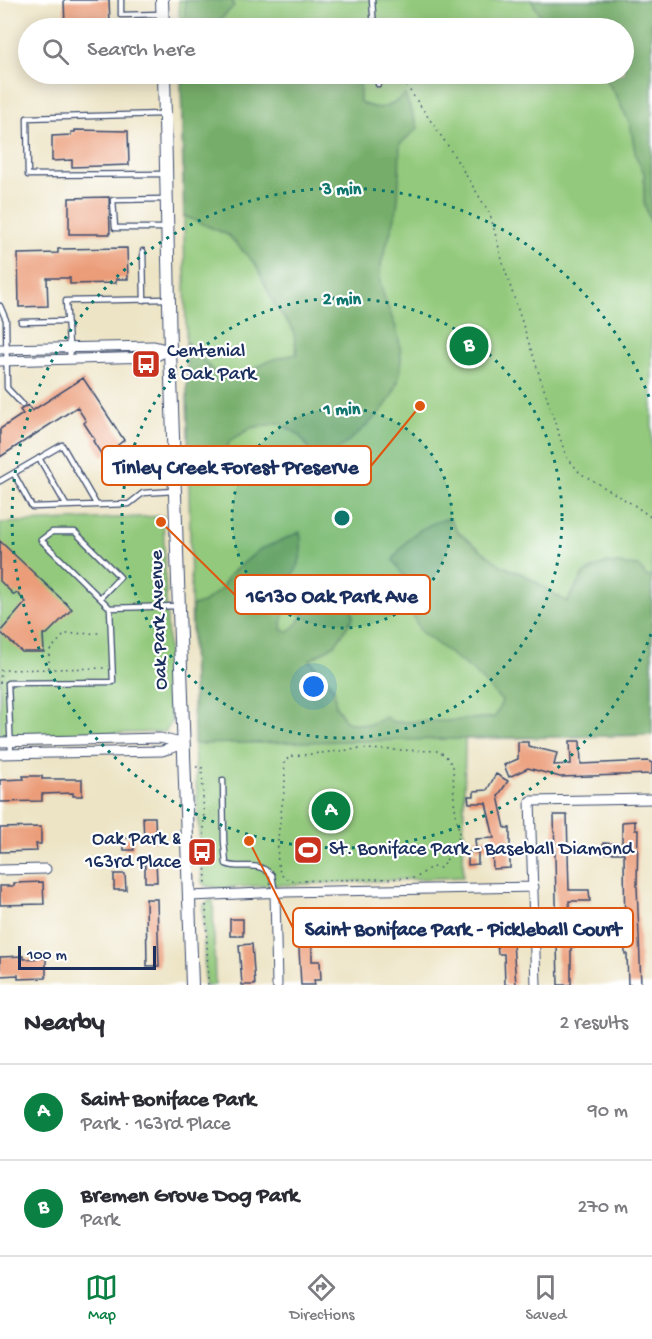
<!DOCTYPE html>
<meta charset="utf-8">
<style>
body{margin:0;font-family:"Gochi Hand",sans-serif;background:#f2f2f3;color:#2b2b33}
.scale{position:absolute;left:18px;bottom:15px;width:138px;box-sizing:border-box;padding-left:6px;border:3px solid #1b2f5e;border-top:0;font-size:16px;line-height:21px;white-space:nowrap;color:#1b2f5e;-webkit-text-stroke:4px #fff;paint-order:stroke}
.you{position:absolute;left:314px;top:687px;width:21px;height:21px;margin:-15px;border:4px solid #fff;border-radius:50%;background:#1a73e8;box-shadow:0 0 0 9px #1a73e833}
.badge{display:grid;place-items:center;width:39px;height:39px;border-radius:50%;background:#0b8043;color:#fff;font-size:20px;font-weight:700}
.pin{position:absolute;translate:-50% -50%;border:3px solid #fff;box-shadow:0 2px 6px #0006}
.list{margin:0;padding:0;list-style:none}
h2{display:flex;justify-content:space-between;align-items:center;height:78px;margin:0;padding:0 24px;font-size:26px}
h2 small{font-size:20px;font-weight:400;color:#7c7c81}
.list li{display:grid;grid-template-columns:39px 1fr auto;gap:18px;align-items:center;box-sizing:border-box;height:96px;padding:0 24px;border-top:2px solid #e1e1e2}
.list b{display:block;font-size:22px;white-space:nowrap}
.list p{margin:0;font-size:20px;white-space:nowrap;color:#7c7c81}
.list em{font-size:20px;font-style:normal;color:#7c7c81}
.icon{flex:none;width:33px;height:33px;fill:none;stroke:currentColor;stroke-width:2;stroke-linecap:round;stroke-linejoin:round}
.map{position:relative;flex:none;width:652px;height:985px;overflow:hidden}
.search{position:absolute;background:#fff;box-shadow:0 3px 15px #0003;left:18px;right:18px;top:18px;height:66px;display:flex;align-items:center;gap:15px;box-sizing:border-box;padding:0 21px;border-radius:33px;color:#7c7c81;font-size:22px}
.sheet{height:270px;background:#fff}
nav{display:flex;justify-content:space-around;align-items:center;box-sizing:border-box;height:84px;border-top:2px solid #e1e1e2;background:#fff;font-size:16px;color:#7c7c81}
nav a{display:grid;justify-items:center;gap:3px}
nav .on{color:#0b8043}
.map>svg:first-child{display:block}
.green{fill:#93c97b;stroke:#577c6c;stroke-width:1.5}
.forest{fill:#76ad6b;stroke:#486e64;stroke-width:1.5}
.building{fill:#eb9c78}
.lines{fill:none;stroke-linecap:round;stroke-linejoin:round}
.service-casing{stroke:#3a4a6d;stroke-width:7}
.minor-casing{stroke:#3a4a6d;stroke-width:11}
.tertiary-casing{stroke:#3a4a6d;stroke-width:14}
.path{stroke:#3a4a6d;stroke-width:1.5;stroke-dasharray:1.5 4.5;stroke-linecap:butt}
.service{stroke:#fff;stroke-width:4.5}
.minor{stroke:#fff;stroke-width:9}
.tertiary{stroke:#fff;stroke-width:12}
.ring{fill:none;stroke:#0f766e;stroke-width:3;stroke-dasharray:3 6}
.labels{text-anchor:middle;dominant-baseline:central;stroke-width:4.5;stroke-linejoin:round;paint-order:stroke}
.poi-label{font-size:20px;fill:#1b2f5e;stroke:#fff;text-anchor:start}
.street-label{font-size:20px;fill:#1b2f5e;stroke:#fff}
.centre{fill:#0f766e;stroke:#fff;stroke-width:3}
.ring-label{font-size:18px;text-anchor:middle;font-weight:bold;fill:#0f766e;stroke:#fff;stroke-width:4.5;stroke-linejoin:round;paint-order:stroke}
.leader{fill:none;stroke:#de5710;stroke-width:2}
.callout-dot{fill:#de5710;stroke:#fff;stroke-width:2}
.callout{fill:#fff;stroke:#de5710;stroke-width:2}
.callout-label{font-size:21px;text-anchor:middle;font-weight:bold;fill:#1b2f5e}
</style>
<div class="map">
<svg width="652" height="985" viewBox="0 0 652 985">
<rect width="100%" height="100%" fill="#fff"/>
<filter id="ink" filterUnits="userSpaceOnUse"><feTurbulence type="fractalNoise" baseFrequency=".0167" numOctaves="2"/><feDisplacementMap in="SourceGraphic" scale="12" xChannelSelector="R" yChannelSelector="G"/><feConvolveMatrix kernelMatrix="1 2 1 2 8 2 1 2 1" color-interpolation-filters="sRGB"/></filter>
<filter id="wash" filterUnits="userSpaceOnUse"><feTurbulence type="fractalNoise" baseFrequency=".008" numOctaves="4" result="noise"/><feDisplacementMap in="SourceGraphic" scale="24" xChannelSelector="R" yChannelSelector="G"/><feGaussianBlur stdDeviation="1.35" result="paint"/><feColorMatrix in="noise" values="0 0 0 0 0 0 0 0 0 0 0 0 0 0 0 0 0 1.4 0 .05"/><feComposite in="paint" operator="in"/></filter>
<g filter="url(#wash)">
<rect width="100%" height="100%" fill="#ede4c5"/>
<path class="green" d="M179,0H652V735L465,739L463,877L217,888L206,886L202,883L194,744L181,74H624V28H180Z
M163,516L171,723L165,732L0,737V523Z
M213,899L215,985H205L203,906L207,902Z"/>
<path class="forest" d="M185,0H232L234,6L212,28H185Z
M531,0H652V227L644,203V173L636,157L630,124L614,92L601,74H624V28H553L544,22Z
M181,74H357L360,81V102C379,112 388,108 405,95L418,128L400,144C399,165 400,187 397,208C394,229 379,258 380,279C380,292 393,317 397,331C414,394 376,418 333,454H313L298,434L279,423L251,428L230,441L216,470L198,474L189,470L186,341L215,373L233,378L274,359L297,354L293,329L275,306L256,265L228,235L184,216Z
M449,518L458,532L502,566L523,574L567,602L584,573L605,563L639,566L646,576L652,577V735L194,744L192,606L203,603L221,589L229,575L259,550L300,532C302,542 302,561 296,570C292,576 288,579 286,586C283,601 285,615 281,630L289,631L298,623L314,598L341,586L352,605L353,618L335,645L310,660L334,688L336,706L346,722L368,725L386,717L393,722L446,721L495,717L502,701L473,671L420,631L412,613V588L393,560C408,535 421,526 449,518Z"/>
<g id="blocks">
<path class="building" d="M64,0H109L110,24L102,28H65Z
M75,130L128,131L129,165L72,167V160L52,161V136L71,135V132H75Z
M109,197L110,234H69V198Z
M127,248L128,279H116V283L70,284V278H47L48,306L19,307L18,254L58,253V249Z
M83,378L124,440L103,457L93,441L95,440L84,423L86,421L77,407L0,457V429L23,414L20,410L28,405L32,411Z
M0,541L72,609L47,634H43L44,652H22L0,632L26,602L17,593L14,595L0,581Z
M570,741H580L581,764L648,761L652,763V774L560,777L528,768L509,777L504,765L518,759V742H528V746L557,753L554,765L571,764Z
M496,774L508,781L498,796L505,828H510V868L493,869L492,848L476,849L475,839L494,838L486,803H469L468,796H474V791L487,790Z
M23,776H42V779H82V796H73V793L42,794V801L0,802V780L24,779Z
M554,815H567L569,890H589L590,901H569L570,938H578V947H571V985H558Z
M143,817H155L156,841H144Z
M635,821V830H638L637,886L641,985H628L627,954H625L624,853H603V843L622,844V822Z
M41,827V844H36L37,851L0,852V828Z
M123,838H134V850H124Z
M468,852H478V864L468,865Z
M145,860H156L157,882H145Z
M114,874H125L126,890H114Z
M43,882L44,904L0,905V886H14V883Z
M146,899H157L159,966H147Z
M517,911V924L429,927L406,925L338,929V925L312,926V961H320L321,980H314L315,985H301L297,913L333,914V916L383,913L425,914Z
M230,919H243V936H230Z
M502,943H513L516,985H505L504,954H498L497,944Z
M252,944L255,985H242L239,945Z
M24,956V959L46,958V978L18,979V975L0,976V957Z"/>
</g>
</g>
<g filter="url(#ink)">
<use href="#blocks" fill-opacity="0" stroke="#3a4a6d" stroke-width="1.5"/>
<g class="lines">
<g class="service-casing">
<path id="service" d="M121,0V15L160,14
M372,0L374,28
M376,74L378,84
M162,114L27,118L28,175L165,174
M164,199L113,200L115,228H166
M143,251L144,300
M0,306L6,320L7,388L22,404
M21,322L67,321
M70,359L66,301L167,299
M39,458L66,505
M14,474L32,507L129,504L143,493L174,491
M0,481L62,445L96,504
M100,598L120,577L75,532H52L41,540L110,608L178,606
M11,753L8,683L113,682L110,608
M223,780L224,841L226,864C243,871 255,859 272,875L275,893"/>
</g>
<g class="minor-casing">
<path id="minor" d="M0,349L154,346L170,350
M0,361L154,357L170,350
M0,742L160,738L185,744
M0,754L162,751L185,744
M0,870L46,869
M275,893L277,985
M190,896L285,892L534,887
M536,985L530,801L652,799"/>
</g>
<g class="tertiary-casing">
<path id="tertiary" d="M162,0L163,28
M164,74L170,350L192,985"/>
</g>
<path class="path" d="M404,74L406,85L448,146L490,214L504,267L566,456L580,473L634,505L652,518
M49,668V651L65,634L99,633
M0,683L1,670L106,668
M358,749L438,751L445,755L453,766L454,801L459,832L458,842L441,868L431,867L416,878L293,881C288,879 284,878 281,874C272,859 283,803 285,784C285,776 284,768 285,760L293,756Z
M196,767H202L206,885
M206,905L208,985"/>
<use href="#service" class="service"/>
<use href="#minor" class="minor"/>
<use href="#tertiary" class="tertiary"/>
</g>
</g>
<circle cx="342" cy="518" r="110" fill="#0f766e" fill-opacity=".12"/>
<g class="ring">
<circle cx="342" cy="518" r="110"/>
<circle cx="342" cy="518" r="220"/>
<path d="M651 634A330 330 0 1 1 651 402"/>
</g>
<defs>
<g id="bus-square" transform="scale(1.5)"><rect x="-9" y="-9" width="18" height="18" rx="4" fill="#c8321e" stroke="#fff"/><path d="M-5-6H5V4H4V6H2V4H-2V6H-4V4H-5ZM-3.5-4V0h7V-4ZM-3.5 1.2v1.5H-2V1.2ZM2 1.2v1.5H3.5V1.2Z" fill="#fff"/></g>
<g id="stadium-square" transform="scale(1.5)"><rect x="-9" y="-9" width="18" height="18" rx="4" fill="#c8321e" stroke="#fff"/><path d="M0-5a6.5 5 0 1 0 0 10a6.5 5 0 1 0 0-10ZM-3.5-1.8h7v3.6h-7Z" fill="#fff"/></g>
</defs>
<g fill-rule="evenodd">
<use href="#bus-square" x="146" y="364"/>
<use href="#stadium-square" x="308" y="850"/>
<use href="#bus-square" x="202" y="852"/>
</g>
<g class="labels">
<g class="poi-label">
<text x="167" y="352">Centenial<tspan x="167" dy="23">&amp; Oak Park</tspan></text>
<text x="181" y="840" text-anchor="end">Oak Park &amp;<tspan x="181" dy="23">163rd Place</tspan></text>
<text x="329" y="850">St. Boniface Park - Baseball Diamond</text>
</g>
<g class="street-label">
<text transform="translate(160 620) rotate(-92)">Oak Park Avenue</text>
</g>
</g>
<circle cx="342" cy="518" r="9" class="centre"/>
<g class="ring-label">
<text x="342" y="194">3 min</text>
<text x="342" y="304">2 min</text>
<text x="342" y="414">1 min</text>
</g>
<path class="leader" d="M420 406L371 466M161 522L235 595M249 841L293 928"/>
<g class="callout-dot">
<circle cx="420" cy="406" r="6"/>
<circle cx="161" cy="522" r="6"/>
<circle cx="249" cy="841" r="6"/>
</g>
<g class="callout">
<rect x="102" y="446" width="269" height="39" rx="6"/>
<rect x="235" y="575" width="195" height="39" rx="6"/>
<rect x="293" y="908" width="340" height="39" rx="6"/>
</g>
<g class="callout-label">
<text x="236" y="473">Tinley Creek Forest Preserve</text>
<text x="332" y="602">16130 Oak Park Ave</text>
<text x="463" y="935">Saint Boniface Park - Pickleball Court</text>
</g>
</svg>
<div class="scale">100 m</div>
<div class="you"></div>
<div class="pin badge" style="left:331px;top:811px">A</div>
<div class="pin badge" style="left:469px;top:346px">B</div>
<div class="search"><svg class="icon" aria-label="search" viewBox="0 0 24 24"><circle cx="10" cy="10" r="6"/><path d="M15 15l6 6"/></svg>Search here</div>
</div>
<section class="sheet">
<h2>Nearby<small>2 results</small></h2>
<ul class="list">
<li><span class="badge">A</span><div><b>Saint Boniface Park</b><p>Park · 163rd Place</p></div><em>90 m</em></li>
<li><span class="badge">B</span><div><b>Bremen Grove Dog Park</b><p>Park</p></div><em>270 m</em></li>
</ul>
</section>
<nav>
<a class="on"><svg class="icon" aria-label="map" viewBox="0 0 24 24"><path d="M3 6l6-2 6 2 6-2v14l-6 2-6-2-6 2zM9 4v14M15 6v14"/></svg>Map</a>
<a><svg class="icon" aria-label="directions" viewBox="0 0 24 24"><path d="M12 3l9 9-9 9-9-9zM9 14v-3h6M13 9l2 2-2 2"/></svg>Directions</a>
<a><svg class="icon" aria-label="saved" viewBox="0 0 24 24"><path d="M7 4h10v16l-5-4-5 4z"/></svg>Saved</a>
</nav>
